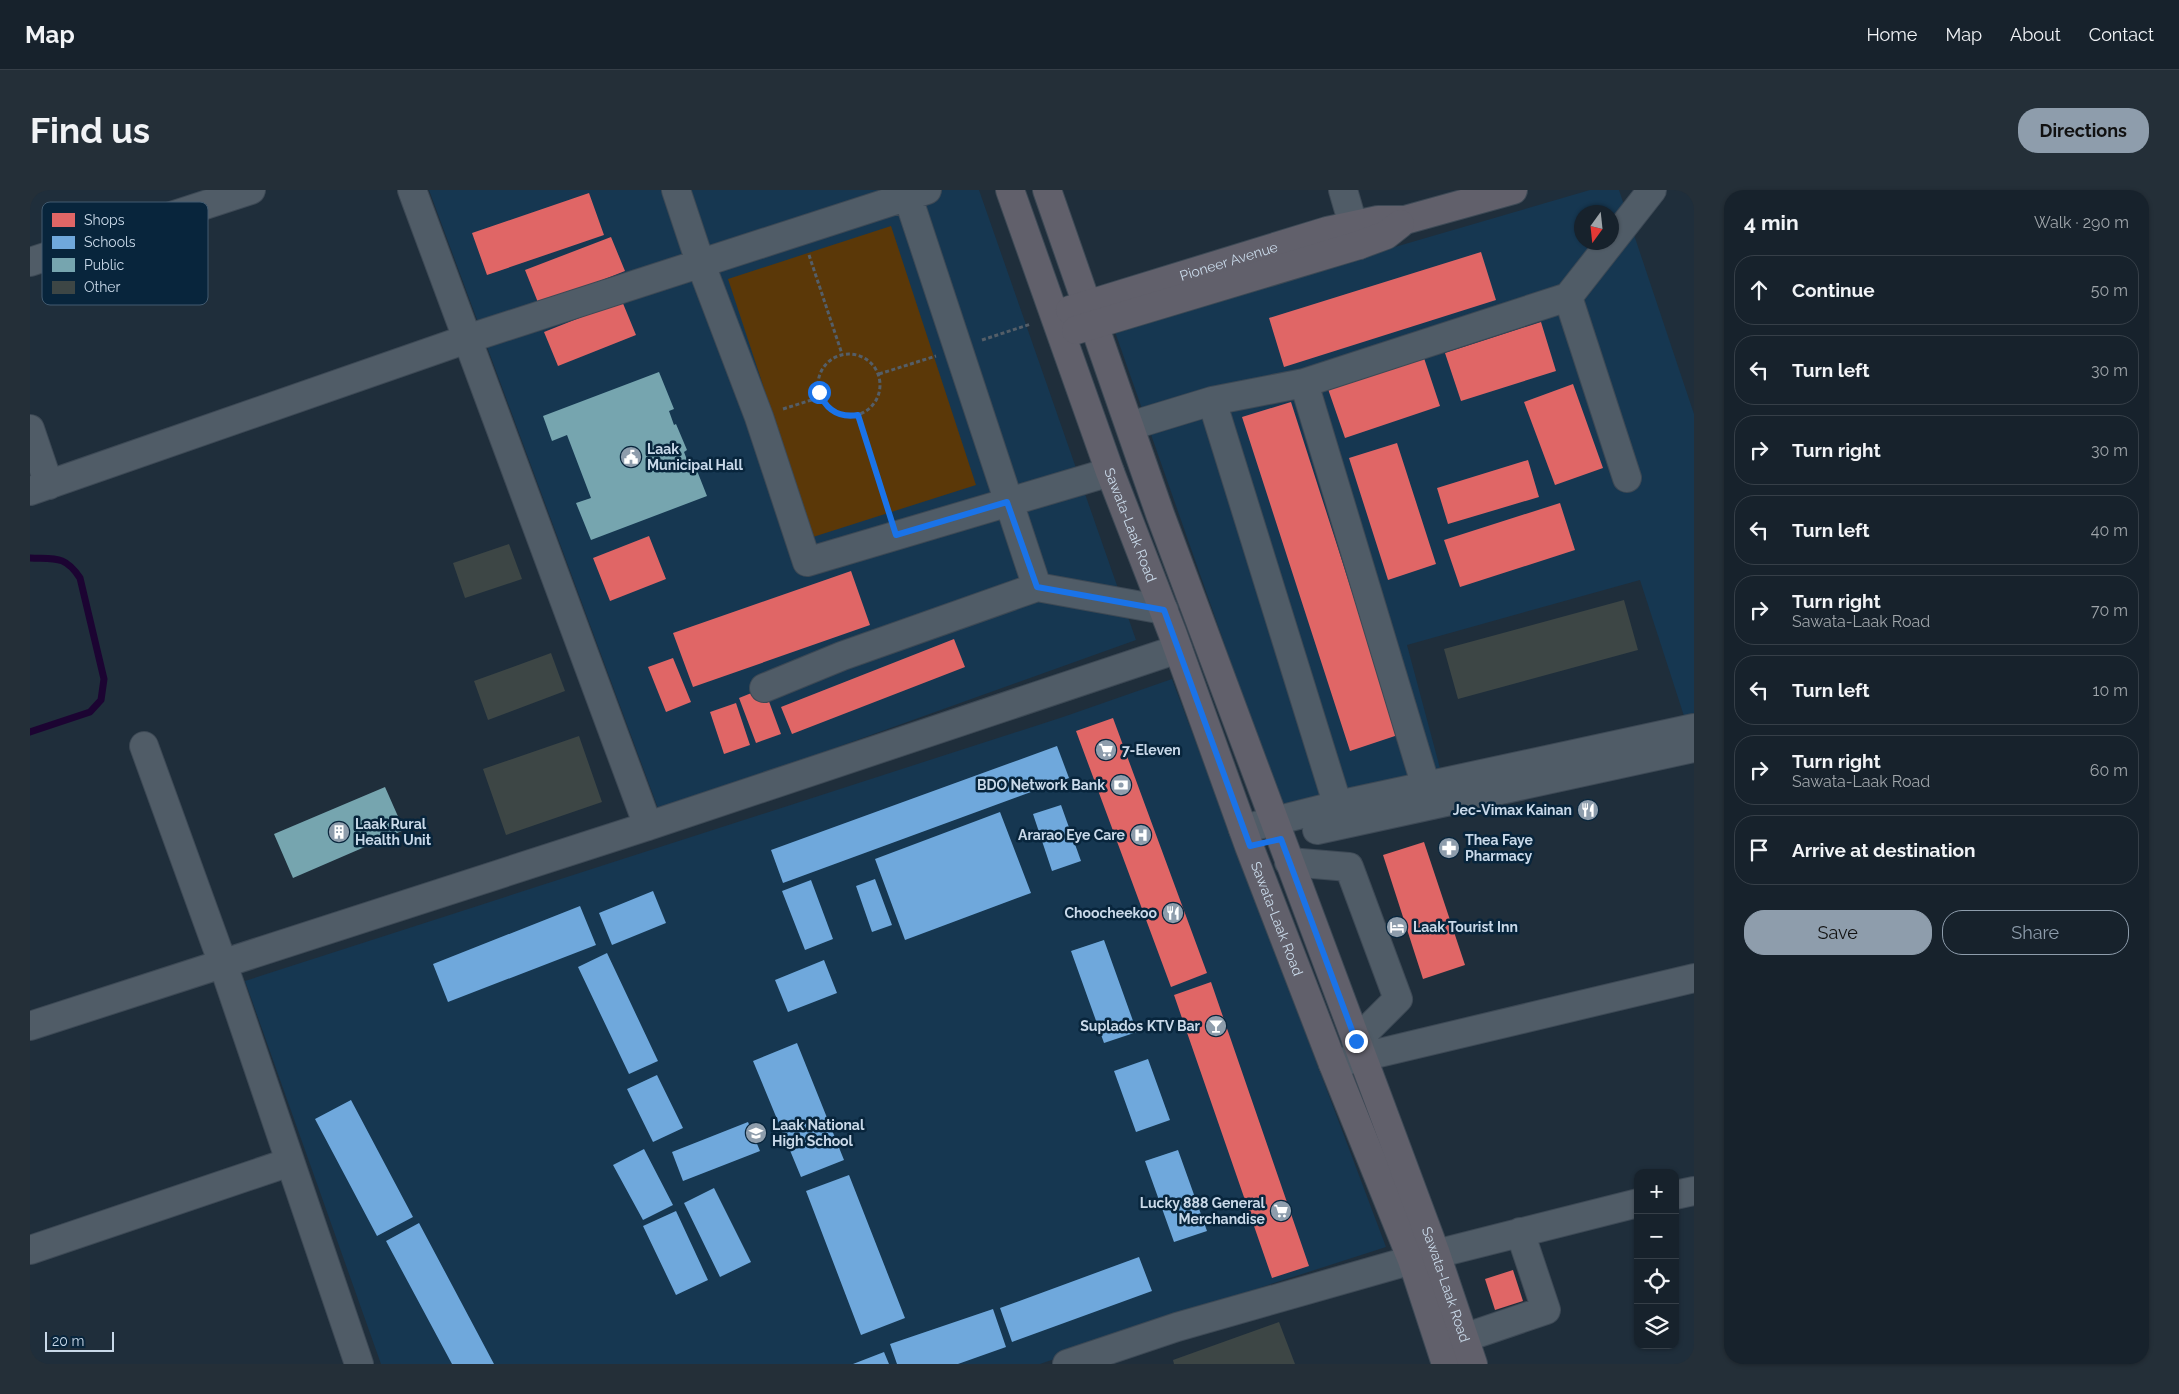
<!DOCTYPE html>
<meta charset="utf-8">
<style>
body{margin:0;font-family:Raleway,sans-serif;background:#242f38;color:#f1f3f6}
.controls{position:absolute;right:15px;bottom:15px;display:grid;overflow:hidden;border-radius:10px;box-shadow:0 1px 4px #0004}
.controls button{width:45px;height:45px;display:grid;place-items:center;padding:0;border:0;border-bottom:1px solid #363f48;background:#17222c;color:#f1f3f6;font:25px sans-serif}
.compass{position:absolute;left:1544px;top:15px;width:45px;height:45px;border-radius:50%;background:#17222c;box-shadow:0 1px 4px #0004;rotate:195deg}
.scale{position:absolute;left:15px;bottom:12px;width:69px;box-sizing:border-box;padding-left:5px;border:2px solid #c9d9e9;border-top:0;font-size:14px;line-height:18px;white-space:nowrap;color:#c9d9e9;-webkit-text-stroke:4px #08253c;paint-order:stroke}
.stop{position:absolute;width:15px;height:15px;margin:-11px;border:4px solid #1a73e8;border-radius:50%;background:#fff}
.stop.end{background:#1a73e8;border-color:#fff;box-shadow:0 1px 5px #0008}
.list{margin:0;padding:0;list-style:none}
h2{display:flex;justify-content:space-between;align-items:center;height:65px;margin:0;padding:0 20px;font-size:21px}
h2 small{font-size:16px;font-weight:400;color:#9ea4a9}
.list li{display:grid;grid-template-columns:32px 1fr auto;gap:15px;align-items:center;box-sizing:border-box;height:70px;margin:0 10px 10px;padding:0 10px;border:1px solid #363f48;border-radius:20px}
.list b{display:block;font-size:19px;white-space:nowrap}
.list p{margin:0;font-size:16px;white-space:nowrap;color:#9ea4a9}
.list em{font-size:16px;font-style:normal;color:#9ea4a9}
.actions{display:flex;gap:10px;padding:15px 20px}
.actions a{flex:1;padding:11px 0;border:1px solid #8e9dac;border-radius:20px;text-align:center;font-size:18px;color:#8e9dac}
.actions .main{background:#8e9dac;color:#111}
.icon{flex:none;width:28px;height:28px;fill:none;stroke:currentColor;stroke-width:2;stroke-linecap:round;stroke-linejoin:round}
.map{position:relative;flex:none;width:1664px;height:1174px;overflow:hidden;border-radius:20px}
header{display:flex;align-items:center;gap:30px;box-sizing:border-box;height:70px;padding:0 25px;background:#17222c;border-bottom:1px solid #363f48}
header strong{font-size:24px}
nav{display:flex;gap:28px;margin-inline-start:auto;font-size:18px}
.intro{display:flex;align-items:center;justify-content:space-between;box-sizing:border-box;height:120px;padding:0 30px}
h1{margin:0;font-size:35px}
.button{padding:12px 22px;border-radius:20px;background:#8e9dac;color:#111;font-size:18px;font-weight:700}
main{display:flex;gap:30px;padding:0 30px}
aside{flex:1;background:#17222c;border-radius:20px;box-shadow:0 1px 4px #0004}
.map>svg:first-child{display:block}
.built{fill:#163751;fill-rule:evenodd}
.green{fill:#5b3808}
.shops{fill:#e06666}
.schools{fill:#6fa8dc}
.public{fill:#76a5af}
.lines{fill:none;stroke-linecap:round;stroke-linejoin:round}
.stream{stroke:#1c0432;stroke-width:7}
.building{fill:#3d4645}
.minor-casing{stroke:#3d4955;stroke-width:30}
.major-casing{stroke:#3d4955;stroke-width:30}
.path{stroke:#545e68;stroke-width:3;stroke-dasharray:4 2.5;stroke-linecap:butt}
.minor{stroke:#505c67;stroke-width:28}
.major{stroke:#61606b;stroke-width:28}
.route{stroke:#1a73e8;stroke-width:6}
.labels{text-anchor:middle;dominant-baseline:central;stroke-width:5;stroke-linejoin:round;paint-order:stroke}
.street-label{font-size:14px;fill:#c9d9e9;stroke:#08253c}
.poi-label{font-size:14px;font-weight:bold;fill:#c9d9e9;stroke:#08253c;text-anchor:start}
.key{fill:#08253c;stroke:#425b70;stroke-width:1}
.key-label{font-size:14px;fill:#c9d9e9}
</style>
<header>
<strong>Map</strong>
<nav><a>Home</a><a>Map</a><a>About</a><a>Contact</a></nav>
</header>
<div class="intro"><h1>Find us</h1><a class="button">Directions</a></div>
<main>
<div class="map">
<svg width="1664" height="1174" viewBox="0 0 1664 1174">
<rect width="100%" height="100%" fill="#1f2e3b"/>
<path class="built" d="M399,0H949L1106,450L629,621Z
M1560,0H1589L1664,224V524L1654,526L1610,390L1377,455L1411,582L1252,618L1084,139ZM1552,22H1582V52H1552Z
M1142,489L1356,1057L1238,1095L1010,1174H351L215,791L1033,527Z"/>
<path class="green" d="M861,36L946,295L783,347L698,89Z"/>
<path class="shops" d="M559,3L574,45L457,85L442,43Z
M581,47L595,81L509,115L495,80Z
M1451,62L1466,110L1254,177L1239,128Z
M592,111L606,145L528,176L514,142Z
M1511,132L1526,181L1431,211L1415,163Z
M1394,168L1410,216L1315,248L1298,199Z
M1543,194L1573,278L1525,295L1494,212Z
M1261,212L1368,545L1320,561L1212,227Z
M1367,253L1406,374L1358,390L1319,268Z
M1498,270L1509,307L1418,334L1407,298Z
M1530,313L1545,360L1430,397L1414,350Z
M619,346L636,389L580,411L563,368Z
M821,381L840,435L663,497L643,443Z
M924,449L935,477L762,544L751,517Z
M643,468L661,512L636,522L618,477Z
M734,498L751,544L726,553L709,508Z
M706,513L720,555L694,564L680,522Z
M1083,528L1177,783L1141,797L1046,541Z
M1394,652L1435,775L1393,789L1353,665Z
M1181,792L1279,1076L1242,1088L1144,805Z
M1483,1080L1493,1111L1465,1120L1455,1089Z"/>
<path class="schools" d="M1027,556L1039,588L753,693L741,660Z
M1031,615L1051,671L1022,681L1003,624Z
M970,622L1001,703L875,750L845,669Z
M845,689L862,735L842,742L826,696Z
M781,690L803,749L775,760L752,701Z
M623,701L636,733L582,755L569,723Z
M550,716L566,755L418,812L403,774Z
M1074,750L1107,842L1074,853L1041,761Z
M577,763L628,871L599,884L548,777Z
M794,770L807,803L758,822L745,790Z
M767,853L814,970L771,987L723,871Z
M1118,869L1140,930L1106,942L1084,881Z
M627,885L653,938L623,952L597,899Z
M321,910L383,1027L347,1046L285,929Z
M718,932L730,961L653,991L642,962Z
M614,959L643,1015L613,1030L583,975Z
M1148,960L1177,1041L1144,1052L1115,971Z
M819,985L875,1128L831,1145L776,1001Z
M684,998L721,1072L690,1087L654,1013Z
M646,1021L678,1090L646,1105L613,1036Z
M389,1033L464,1174H422L356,1051Z
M1109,1067L1122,1101L982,1152L970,1118Z
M963,1119L976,1157L928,1174H867L860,1154Z
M854,1162L859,1174H823Z"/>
<path class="public" d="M629,182L644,219L639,221L644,235L646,234L657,260L654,262L659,275L664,273L677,306L561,350L546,313L561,308L537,245L522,251L513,226Z
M355,597L374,640L263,688L244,644Z"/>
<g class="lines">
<path class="stream" d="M0,368C25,369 35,365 50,388L74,489L71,510L60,522L0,542"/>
</g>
<path class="building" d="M479,354L492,389L435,408L423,373Z
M1594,410L1608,460L1428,509L1414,459Z
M521,463L535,501L458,530L444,491Z
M549,546L572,612L476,645L453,579Z
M1249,1132L1265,1174H1144L1143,1170Z"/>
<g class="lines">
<g class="minor-casing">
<path id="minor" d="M382,0L618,636
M646,0L670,72L729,227L777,372L1080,282
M1313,0L1329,55
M878,7L1007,397
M0,72L221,0
M1538,107L1597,288
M1274,193L1401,613
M1182,211L1313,632
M1100,236L1182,211L1274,193L1538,107L1622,0
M0,239L19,295
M0,301L437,149L897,0
M734,498L812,466L1007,397L1134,420
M114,556L193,774L329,1174
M1213,639L1308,615L1664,538
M1287,640L1664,558
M1259,672L1319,677L1368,809L1326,851
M0,836L618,636L1148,459
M1303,874L1664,788
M1645,1005L1664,1001
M0,1060L260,972
M1434,1148L1516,1120L1490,1042
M1037,1174L1147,1137L1382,1070L1608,1013"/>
</g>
<g class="major-casing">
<g id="major">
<path id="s1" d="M980,0L1080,282L1142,442L1219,656L1303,874L1382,1070L1416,1174"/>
<path id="s2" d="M1017,0L1130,324L1406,1064L1443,1174"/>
<path id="s3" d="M1040,120L1297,41L1348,30H1375L1483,0"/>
<path d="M1046,140L1329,55L1356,45L1370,34"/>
</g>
</g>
<path class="path" d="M779,65L812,164
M952,150L1001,134
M788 195a31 31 0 1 1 62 0a31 31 0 1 1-62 0Z
M849,184L906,166
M753,219L791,207
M828,225L858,321"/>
<use href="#minor" class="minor"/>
<use href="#major" class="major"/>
</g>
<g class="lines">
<path class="route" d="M789,202C796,220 809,228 828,225L866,345L977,312L1007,397L1134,420L1220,656L1251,649L1326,851"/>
</g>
<defs>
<g id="civic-disc" transform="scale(1.125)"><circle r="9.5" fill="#8e9dac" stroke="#08253c"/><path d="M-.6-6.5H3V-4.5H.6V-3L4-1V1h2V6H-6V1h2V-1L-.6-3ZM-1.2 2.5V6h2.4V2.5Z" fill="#fff"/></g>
<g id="supermarket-disc" transform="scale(1.125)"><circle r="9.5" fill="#8e9dac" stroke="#08253c"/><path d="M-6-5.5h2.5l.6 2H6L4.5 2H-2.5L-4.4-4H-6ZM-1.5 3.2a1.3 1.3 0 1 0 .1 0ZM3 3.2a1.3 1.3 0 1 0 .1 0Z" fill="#fff"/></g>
<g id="bank-disc" transform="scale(1.125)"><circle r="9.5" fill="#8e9dac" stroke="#08253c"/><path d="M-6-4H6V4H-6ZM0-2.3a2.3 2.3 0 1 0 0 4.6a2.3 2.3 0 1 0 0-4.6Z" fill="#fff"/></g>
<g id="restaurant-disc" transform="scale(1.125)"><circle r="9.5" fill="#8e9dac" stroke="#08253c"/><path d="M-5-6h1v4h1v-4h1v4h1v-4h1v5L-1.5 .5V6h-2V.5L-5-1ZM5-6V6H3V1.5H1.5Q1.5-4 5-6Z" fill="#fff"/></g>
<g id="building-disc" transform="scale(1.125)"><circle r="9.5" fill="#8e9dac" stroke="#08253c"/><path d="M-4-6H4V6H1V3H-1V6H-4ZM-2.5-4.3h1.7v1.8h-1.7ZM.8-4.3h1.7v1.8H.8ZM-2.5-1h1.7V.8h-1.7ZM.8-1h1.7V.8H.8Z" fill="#fff"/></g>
<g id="hospital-disc" transform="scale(1.125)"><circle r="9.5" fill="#8e9dac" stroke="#08253c"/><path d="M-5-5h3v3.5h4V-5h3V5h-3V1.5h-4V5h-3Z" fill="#fff"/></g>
<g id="pharmacy-disc" transform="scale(1.125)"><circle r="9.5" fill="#8e9dac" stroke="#08253c"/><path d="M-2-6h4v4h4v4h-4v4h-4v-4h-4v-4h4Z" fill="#fff"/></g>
<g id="hotel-disc" transform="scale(1.125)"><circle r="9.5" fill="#8e9dac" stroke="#08253c"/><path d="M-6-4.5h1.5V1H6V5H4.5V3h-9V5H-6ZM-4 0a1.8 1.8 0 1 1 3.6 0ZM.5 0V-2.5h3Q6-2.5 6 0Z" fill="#fff"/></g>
<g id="bar-disc" transform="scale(1.125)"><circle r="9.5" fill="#8e9dac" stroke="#08253c"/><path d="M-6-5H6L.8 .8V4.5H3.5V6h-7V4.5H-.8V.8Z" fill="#fff"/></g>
<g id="school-disc" transform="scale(1.125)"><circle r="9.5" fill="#8e9dac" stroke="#08253c"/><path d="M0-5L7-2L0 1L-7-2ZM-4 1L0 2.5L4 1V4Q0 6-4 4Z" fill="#fff"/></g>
</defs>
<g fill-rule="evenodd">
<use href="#civic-disc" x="601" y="267"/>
<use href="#supermarket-disc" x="1076" y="560"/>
<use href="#bank-disc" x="1091" y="595"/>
<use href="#restaurant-disc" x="1558" y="620"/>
<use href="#building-disc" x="309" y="642"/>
<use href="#hospital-disc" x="1111" y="645"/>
<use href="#pharmacy-disc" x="1419" y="658"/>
<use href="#restaurant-disc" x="1143" y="723"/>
<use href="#hotel-disc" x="1367" y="737"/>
<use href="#bar-disc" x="1186" y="836"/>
<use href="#school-disc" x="726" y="943"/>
<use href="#supermarket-disc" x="1251" y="1021"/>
</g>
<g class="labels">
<g class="street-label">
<text stroke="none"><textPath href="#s3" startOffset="166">Pioneer Avenue</textPath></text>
<text stroke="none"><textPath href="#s1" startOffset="356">Sawata-Laak Road</textPath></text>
<text stroke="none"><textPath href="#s1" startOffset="776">Sawata-Laak Road</textPath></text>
<text stroke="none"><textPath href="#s2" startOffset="1165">Sawata-Laak Road</textPath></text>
</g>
<g class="poi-label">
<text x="617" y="259">Laak<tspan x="617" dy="16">Municipal Hall</tspan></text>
<text x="1092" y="560">7-Eleven</text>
<text x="1075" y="595" text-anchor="end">BDO Network Bank</text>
<text x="1542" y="620" text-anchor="end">Jec-Vimax Kainan</text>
<text x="325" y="634">Laak Rural<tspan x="325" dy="16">Health Unit</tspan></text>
<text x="1095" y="645" text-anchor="end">Ararao Eye Care</text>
<text x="1435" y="650">Thea Faye<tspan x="1435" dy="16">Pharmacy</tspan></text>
<text x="1127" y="723" text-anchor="end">Choocheekoo</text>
<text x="1383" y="737">Laak Tourist Inn</text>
<text x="1170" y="836" text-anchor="end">Suplados KTV Bar</text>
<text x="742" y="935">Laak National<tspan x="742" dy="16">High School</tspan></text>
<text x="1235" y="1013" text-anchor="end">Lucky 888 General<tspan x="1235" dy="16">Merchandise</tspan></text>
</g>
</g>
<rect x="12" y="12" width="166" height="103" rx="8" class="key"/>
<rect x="22" y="23" width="23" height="14" fill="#e06666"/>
<rect x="22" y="46" width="23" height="13" fill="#6fa8dc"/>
<rect x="22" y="68" width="23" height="14" fill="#76a5af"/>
<rect x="22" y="91" width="23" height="13" fill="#3d4645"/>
<g class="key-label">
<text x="54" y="35">Shops</text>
<text x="54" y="57">Schools</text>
<text x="54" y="80">Public</text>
<text x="54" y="102">Other</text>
</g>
</svg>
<div class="controls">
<button>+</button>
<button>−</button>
<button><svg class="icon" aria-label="locate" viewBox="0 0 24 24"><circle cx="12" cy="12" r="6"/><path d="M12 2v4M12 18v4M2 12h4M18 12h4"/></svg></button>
<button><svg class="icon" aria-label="layers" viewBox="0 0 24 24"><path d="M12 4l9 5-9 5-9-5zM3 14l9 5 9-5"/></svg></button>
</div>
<svg class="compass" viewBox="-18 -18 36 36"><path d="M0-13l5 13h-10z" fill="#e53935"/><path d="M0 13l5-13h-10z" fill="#9ea4a9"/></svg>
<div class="scale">20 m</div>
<div class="stop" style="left:789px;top:202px"></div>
<div class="stop end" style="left:1326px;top:851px"></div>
</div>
<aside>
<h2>4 min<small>Walk · 290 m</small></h2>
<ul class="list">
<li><svg class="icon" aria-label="ahead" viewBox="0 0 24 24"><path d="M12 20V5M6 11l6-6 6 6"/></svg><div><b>Continue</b></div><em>50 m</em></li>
<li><svg class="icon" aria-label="left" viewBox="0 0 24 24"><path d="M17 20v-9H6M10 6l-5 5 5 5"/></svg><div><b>Turn left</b></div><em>30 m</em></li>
<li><svg class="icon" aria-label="right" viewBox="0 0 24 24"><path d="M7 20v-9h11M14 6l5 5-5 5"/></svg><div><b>Turn right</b></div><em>30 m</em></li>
<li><svg class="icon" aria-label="left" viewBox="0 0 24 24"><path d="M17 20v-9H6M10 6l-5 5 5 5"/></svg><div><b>Turn left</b></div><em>40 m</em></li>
<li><svg class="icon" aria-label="right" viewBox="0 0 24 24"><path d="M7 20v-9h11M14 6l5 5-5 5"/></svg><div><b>Turn right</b><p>Sawata-Laak Road</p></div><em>70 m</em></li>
<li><svg class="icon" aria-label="left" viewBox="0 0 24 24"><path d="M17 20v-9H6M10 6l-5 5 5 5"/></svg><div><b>Turn left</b></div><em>10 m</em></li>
<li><svg class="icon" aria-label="right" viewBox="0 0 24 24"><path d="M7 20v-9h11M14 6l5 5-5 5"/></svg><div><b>Turn right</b><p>Sawata-Laak Road</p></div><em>60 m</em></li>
<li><svg class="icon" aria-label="arrive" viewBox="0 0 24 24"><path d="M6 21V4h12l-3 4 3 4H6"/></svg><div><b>Arrive at destination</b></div></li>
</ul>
<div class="actions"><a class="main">Save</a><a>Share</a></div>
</aside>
</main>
